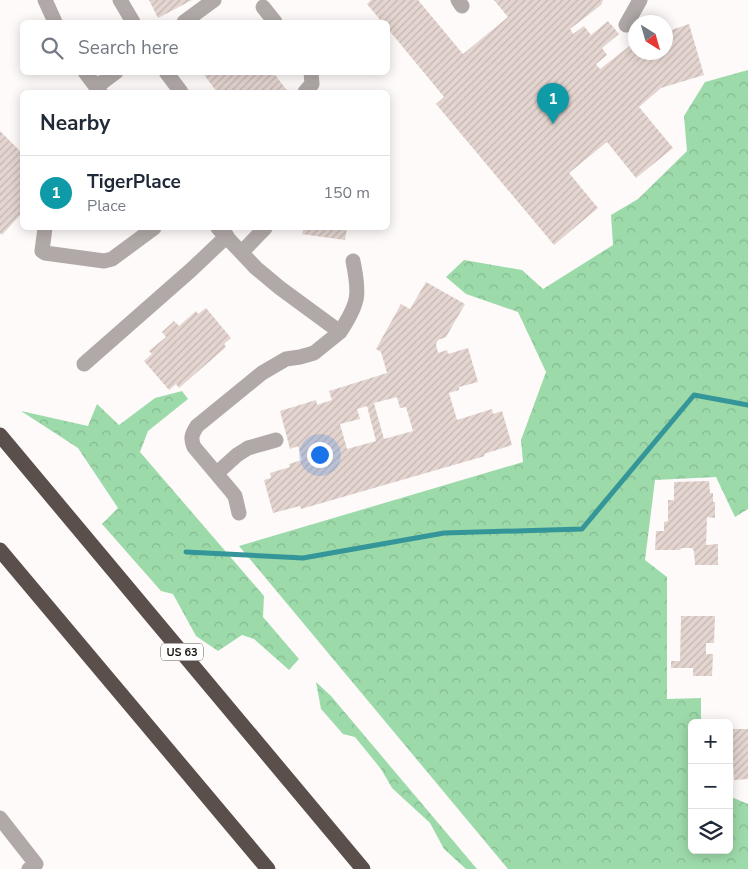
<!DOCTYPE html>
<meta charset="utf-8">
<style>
body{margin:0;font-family:"Nunito Sans",sans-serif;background:#f2f2f3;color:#1f2937}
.controls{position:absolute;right:15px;bottom:15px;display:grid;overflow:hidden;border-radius:8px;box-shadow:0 2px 12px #0003}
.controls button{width:45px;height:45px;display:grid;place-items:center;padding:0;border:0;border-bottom:1px solid #e0e1e3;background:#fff;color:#1f2937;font:25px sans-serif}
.compass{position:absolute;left:628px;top:15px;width:45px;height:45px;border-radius:50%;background:#fff;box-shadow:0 2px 12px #0003;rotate:143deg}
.you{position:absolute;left:319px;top:454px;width:18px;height:18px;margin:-12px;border:4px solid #fff;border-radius:50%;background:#1a73e8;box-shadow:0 0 0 8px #1a73e833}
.badge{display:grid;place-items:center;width:32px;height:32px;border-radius:50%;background:#111827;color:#fff;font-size:16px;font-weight:700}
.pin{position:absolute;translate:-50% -41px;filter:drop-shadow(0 1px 2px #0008)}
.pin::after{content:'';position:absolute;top:26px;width:18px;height:15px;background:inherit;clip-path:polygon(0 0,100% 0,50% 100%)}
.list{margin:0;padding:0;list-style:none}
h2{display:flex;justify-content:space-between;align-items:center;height:65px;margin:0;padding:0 20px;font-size:21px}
h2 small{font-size:16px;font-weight:400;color:#747a83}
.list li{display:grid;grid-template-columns:32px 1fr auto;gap:15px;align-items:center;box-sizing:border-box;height:75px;padding:0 20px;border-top:1px solid #e0e1e3}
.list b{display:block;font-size:19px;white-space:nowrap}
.list p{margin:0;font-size:16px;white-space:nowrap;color:#747a83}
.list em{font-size:16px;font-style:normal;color:#747a83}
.icon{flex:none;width:28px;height:28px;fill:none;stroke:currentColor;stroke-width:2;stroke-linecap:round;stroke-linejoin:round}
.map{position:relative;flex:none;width:748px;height:869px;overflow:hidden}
.search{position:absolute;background:#fff;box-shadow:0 2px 12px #0003;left:20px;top:20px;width:370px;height:55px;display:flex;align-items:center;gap:12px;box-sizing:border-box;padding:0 18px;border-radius:8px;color:#747a83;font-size:19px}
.panel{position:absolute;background:#fff;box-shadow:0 2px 12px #0003;left:20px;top:90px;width:370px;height:140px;border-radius:8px}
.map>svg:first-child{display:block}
.forest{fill:url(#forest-crowns)}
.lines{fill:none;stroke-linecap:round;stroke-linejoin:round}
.stream{stroke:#359699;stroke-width:5}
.building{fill:url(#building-hatch);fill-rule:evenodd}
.minor{stroke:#b0a9a7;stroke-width:15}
.highway{stroke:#5b4f4b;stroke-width:15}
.labels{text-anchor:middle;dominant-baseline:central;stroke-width:4;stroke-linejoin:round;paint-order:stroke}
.shield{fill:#fff;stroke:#5b5856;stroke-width:1}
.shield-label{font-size:11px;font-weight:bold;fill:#15100e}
</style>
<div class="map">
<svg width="748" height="869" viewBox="0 0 748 869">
<defs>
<pattern id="forest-crowns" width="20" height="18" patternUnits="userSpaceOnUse" patternTransform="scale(1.25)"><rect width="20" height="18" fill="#9ddaaa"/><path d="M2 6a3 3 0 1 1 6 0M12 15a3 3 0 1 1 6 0" fill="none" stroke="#86ba91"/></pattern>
<pattern id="building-hatch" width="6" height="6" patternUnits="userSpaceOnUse" patternTransform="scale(1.25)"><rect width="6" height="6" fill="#e4d5d0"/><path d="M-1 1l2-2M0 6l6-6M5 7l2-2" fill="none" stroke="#c3b6b1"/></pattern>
</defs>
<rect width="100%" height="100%" fill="#fdfaf9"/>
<path class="forest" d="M748,70V509L735,517L716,477L655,480L645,560L667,577V699L701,698V723H692V850H729V796L748,804V869H508L239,546L523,462L521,440L546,372L518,312L466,294L446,277L464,260L522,270L543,289L613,245L611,215L638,199L687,151L684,116L705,82Z
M182,391L188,399L148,431L140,452L264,596L263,617L299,659L289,670L254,639L242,635L218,651L196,636L173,594L161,591L102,524L118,508L78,448L21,411L88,426L97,404L119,425L155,398Z
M316,682L331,696L477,869H466L444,849L430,823L392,788L381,769L355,737L343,734L321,709Z"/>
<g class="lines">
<path class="stream" d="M186,552L303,558L444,533L582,529L694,395L748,405"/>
</g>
<path class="building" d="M149,0H192L158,18Z
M371,0H418L463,54L508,17L494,0H603L601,5L570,29L573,34L584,26L591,35L608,21L619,34L602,48L607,55L596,64L600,69L636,41V52H666V32L689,24L704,75L661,88L639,107L673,148L636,178L607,142L569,173L598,208L554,245L436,104L444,97L388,29V22H382L367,4Z
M202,72H273L288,92H217Z
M0,131L22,153V215L21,214L2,235L0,233Z
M304,228H347L345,240L302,234Z
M426,282L465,304L446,337L438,340L436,344L438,353L447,350L448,354L468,348L478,382L459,387V390L449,393L457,420L492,409L493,414L502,411L512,445L484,454L485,456L301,509L300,506L273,513L264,480L271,478L270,473L290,467L289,464L302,460L298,446L290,449L280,411L316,400L317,405L332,400L329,391L387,373L381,352L376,349L401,304L410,309ZM397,397L400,408L406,407L413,431L384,439L374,403ZM367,406L376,441L347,449L340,424L360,419L357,409Z
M206,308L231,338L224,344L226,347L179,388L176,384L169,390L144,361L152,354L149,351L166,337L162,332L174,321L179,326L196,311L198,314Z
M709,481L710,493H713V502H715V518L707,517L706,545L718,544V565H695L694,551L692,548H682L679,550H655L656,531H664V522L668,521V500H674V482Z
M681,616H715L714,643H706V654H713L712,676H693V668H671V661H680Z
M731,729H748V779L734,780Z"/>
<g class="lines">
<path class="minor" d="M45,0L55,22
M120,0L133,22
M458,0L462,6
M263,7L275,22
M184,22L214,0
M626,25L640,0
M85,72L100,92
M166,72L181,92
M96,87L116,72
M305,92L312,84L311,72
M45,228L42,251L45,253L104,261L112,259L154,228
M218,228L256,268L280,288L340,332C359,303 360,295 353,261
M242,252L265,228
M84,364L191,270L227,236
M217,473L237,455L248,448L276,440
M239,513L235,496L231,491L194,447C190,438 192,434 197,426L262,373L286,359L300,357L314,353L340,332
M0,818L36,864L29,869"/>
<path class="highway" d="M0,435L363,869
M0,550L268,869"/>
</g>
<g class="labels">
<rect class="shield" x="161" y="643.5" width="42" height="17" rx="4"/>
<g class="shield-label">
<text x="182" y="652">US 63</text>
</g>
</g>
</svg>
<div class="controls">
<button>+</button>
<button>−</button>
<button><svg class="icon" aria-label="layers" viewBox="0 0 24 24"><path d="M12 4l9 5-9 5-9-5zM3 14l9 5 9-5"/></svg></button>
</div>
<svg class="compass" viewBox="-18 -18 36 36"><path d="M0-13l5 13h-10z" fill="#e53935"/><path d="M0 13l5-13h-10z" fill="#747a83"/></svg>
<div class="you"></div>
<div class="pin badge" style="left:553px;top:124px;background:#0f9aa8">1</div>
<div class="search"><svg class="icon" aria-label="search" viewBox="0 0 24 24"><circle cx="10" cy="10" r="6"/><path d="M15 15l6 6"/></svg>Search here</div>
<section class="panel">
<h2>Nearby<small></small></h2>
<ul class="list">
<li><span class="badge" style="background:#0f9aa8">1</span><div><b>TigerPlace</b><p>Place</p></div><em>150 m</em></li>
</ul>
</section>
</div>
